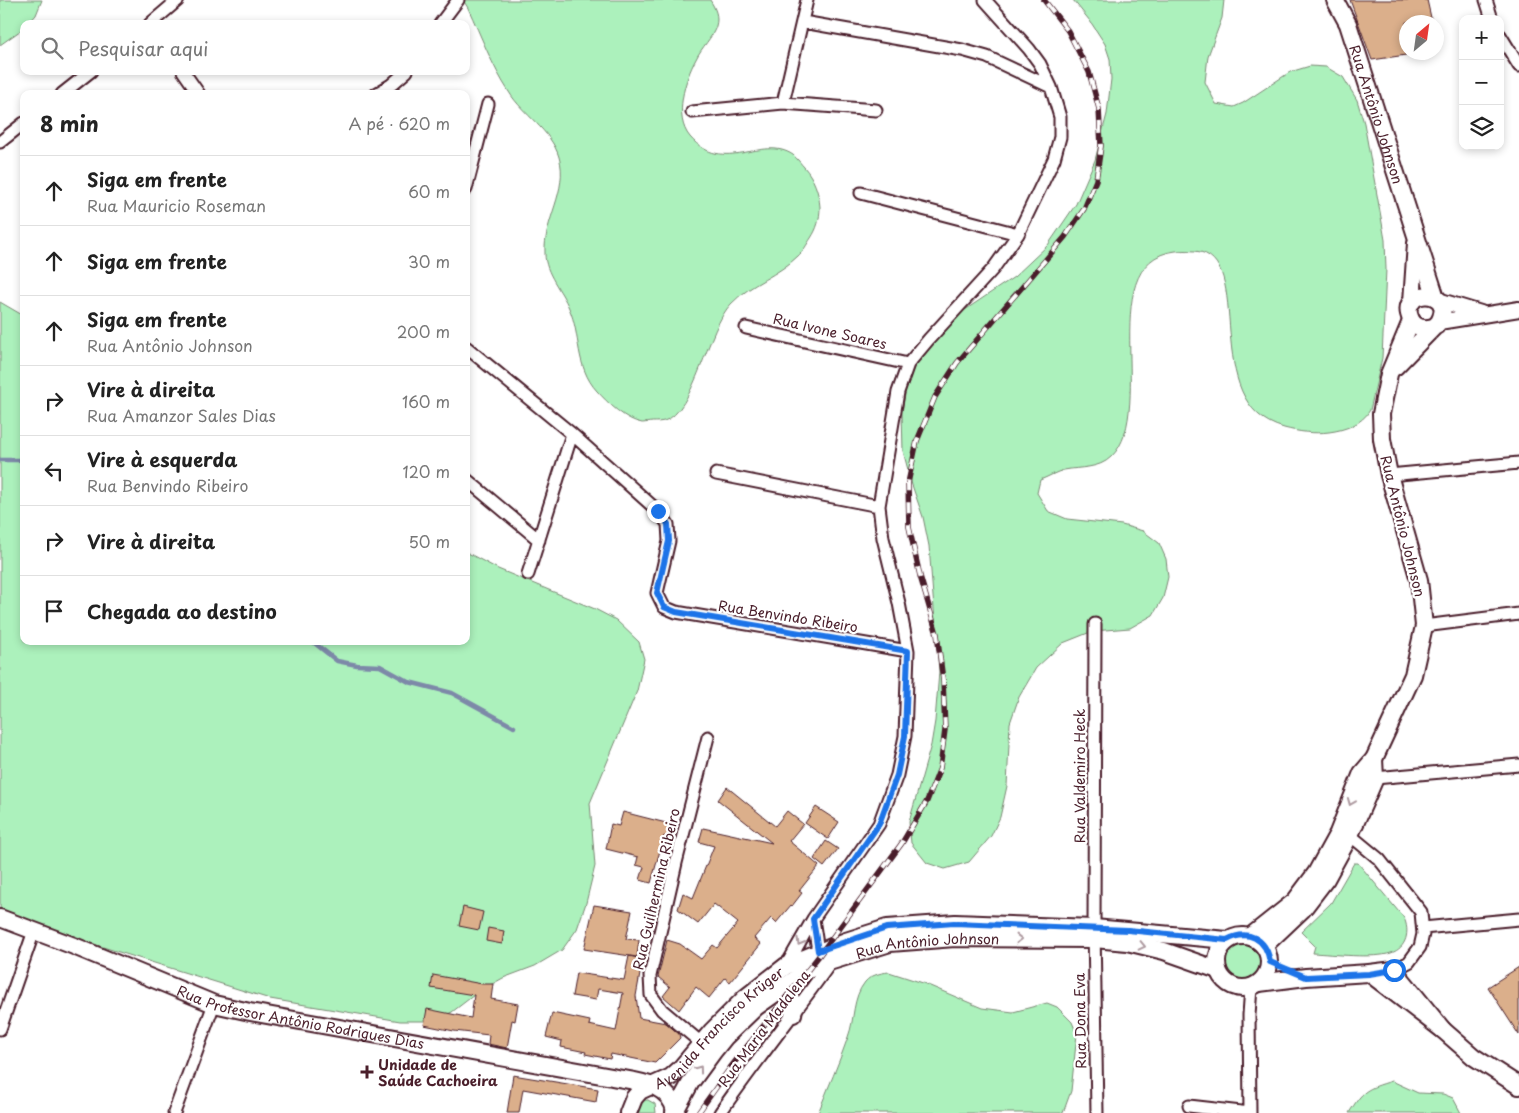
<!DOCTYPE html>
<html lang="pt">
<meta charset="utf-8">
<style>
body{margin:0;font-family:"Playpen Sans",sans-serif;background:#f2f2f2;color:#222}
.controls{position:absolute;right:15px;top:15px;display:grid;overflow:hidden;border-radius:10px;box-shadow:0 2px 8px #0003}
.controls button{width:45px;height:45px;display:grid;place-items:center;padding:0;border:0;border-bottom:1px solid #e0e0e0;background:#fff;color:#222;font:25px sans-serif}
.compass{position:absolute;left:1399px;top:15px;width:45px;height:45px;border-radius:50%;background:#fff;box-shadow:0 2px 8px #0003;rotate:29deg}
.stop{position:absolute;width:15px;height:15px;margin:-11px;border:4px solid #1a73e8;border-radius:50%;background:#fff}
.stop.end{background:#1a73e8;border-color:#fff;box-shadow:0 1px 5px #0008}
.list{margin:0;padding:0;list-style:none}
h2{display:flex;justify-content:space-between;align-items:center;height:65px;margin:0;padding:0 20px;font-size:21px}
h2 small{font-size:16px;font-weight:400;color:#767676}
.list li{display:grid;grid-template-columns:32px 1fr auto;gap:15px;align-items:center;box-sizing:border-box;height:70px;padding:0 20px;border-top:1px solid #e0e0e0}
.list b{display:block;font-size:19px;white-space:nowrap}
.list p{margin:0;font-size:16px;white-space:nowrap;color:#767676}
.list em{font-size:16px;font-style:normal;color:#767676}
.icon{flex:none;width:28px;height:28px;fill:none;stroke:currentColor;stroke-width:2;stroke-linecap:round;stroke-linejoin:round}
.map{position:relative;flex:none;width:1519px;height:1113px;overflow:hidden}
.search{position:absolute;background:#fff;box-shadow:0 2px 8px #0003;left:20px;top:20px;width:450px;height:55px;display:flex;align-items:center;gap:12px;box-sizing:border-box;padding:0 18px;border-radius:10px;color:#767676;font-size:19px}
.panel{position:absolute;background:#fff;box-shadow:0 2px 8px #0003;left:20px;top:90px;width:450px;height:555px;border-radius:10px}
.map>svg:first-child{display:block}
.green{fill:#acf1bc;stroke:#7b8874}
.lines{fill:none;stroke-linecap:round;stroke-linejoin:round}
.stream{stroke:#7d89a8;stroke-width:4.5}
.building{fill:#dbaf8b;stroke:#4a1f2b}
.minor-casing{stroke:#4a1f2b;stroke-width:15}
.tertiary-casing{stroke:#4a1f2b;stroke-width:18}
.secondary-casing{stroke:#4a1f2b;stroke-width:20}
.minor{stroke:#fff;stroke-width:11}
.tertiary{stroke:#fff;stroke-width:14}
.secondary{stroke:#fff;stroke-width:16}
.rail-casing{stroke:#4a1f2b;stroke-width:5.5}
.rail{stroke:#fff;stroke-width:4;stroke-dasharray:11;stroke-linecap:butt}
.oneway{stroke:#ae9aa0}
.route{stroke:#1a73e8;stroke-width:6}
.poi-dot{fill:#4a1f2b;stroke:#fff;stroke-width:2}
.labels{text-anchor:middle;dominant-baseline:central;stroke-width:4.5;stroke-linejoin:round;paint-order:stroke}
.street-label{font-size:14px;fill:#4a1f2b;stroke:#fff}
.poi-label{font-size:14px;font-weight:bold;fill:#4a1f2b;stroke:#fff;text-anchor:start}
</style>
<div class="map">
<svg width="1519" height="1113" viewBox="0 0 1519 1113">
<rect width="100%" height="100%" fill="#fff"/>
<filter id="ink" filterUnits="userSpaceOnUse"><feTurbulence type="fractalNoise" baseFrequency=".02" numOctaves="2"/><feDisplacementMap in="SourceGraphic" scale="10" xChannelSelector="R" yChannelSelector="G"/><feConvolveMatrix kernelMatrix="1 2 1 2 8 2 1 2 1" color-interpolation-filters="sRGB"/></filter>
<g filter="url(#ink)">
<path class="green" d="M0,0H42L36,15L28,24H24V28L0,45Z
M463,0H710C715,8 719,16 716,26C713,37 701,48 696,59C685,79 673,117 690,137C724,176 762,134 793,155C797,158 801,164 804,167C814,178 819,193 820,207C820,219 817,229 811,238C807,244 803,252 798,256C778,276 751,283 731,304C708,327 694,413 664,421C660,422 656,422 653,422C652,422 643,423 642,423C625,420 608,403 597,391C575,367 581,335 569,308C562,291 545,273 545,254C543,220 569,190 559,157C551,130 523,115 509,92C492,66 481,36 468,8Z
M1073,0H1224L1222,18L1208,56L1205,82L1216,104L1234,107L1243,103L1290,72L1310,66L1326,67L1343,77L1357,100L1364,123L1381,217L1385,240L1386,269L1382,358L1370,410C1362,424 1345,430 1329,432C1314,434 1299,432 1284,428C1196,404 1258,257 1195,251C1082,240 1162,409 1111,457C1099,469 1080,467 1064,470C1056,472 1048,477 1040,480L1037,493L1048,511L1067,519L1122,525L1143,531L1159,543L1166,559L1168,577L1163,598L1153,615L1130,628L1093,631L1063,643L1036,668L1019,697L1010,723L1007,786L1000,817L991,836L969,862L945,869L927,863L911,843L909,822L931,745L935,721L939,672L929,546L923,517L912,485L903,451L902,412L906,389L915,364L937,332L965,310L1014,277L1048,245L1076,204L1095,160L1107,114L1111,79L1110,59L1105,44L1090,21Z
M0,302L24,316V641H466V552L498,569L595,609L616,620L639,642L644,659L637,691L590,803L595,866L586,903L577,929L562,950L535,966L503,978L478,992L452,1012L433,1021H400L270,999L0,915Z
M1354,863H1358L1404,918C1410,931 1407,948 1391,953C1374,959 1332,954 1313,953L1315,946L1301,932L1331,903Z
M1224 962a19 19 0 1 1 38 0a19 19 0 1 1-38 0Z
M889,972L923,983L982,1008L1013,1012L1047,1003L1057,1007L1072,1022L1077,1034L1071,1091L1063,1113H818C828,1088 839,1063 848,1037C855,1019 852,998 865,982C871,975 880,973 889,972Z
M1392,1081L1418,1093L1443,1094L1453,1098L1461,1113H1349C1363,1090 1366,1089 1392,1081Z
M644,1100H648L655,1104L656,1113H636L640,1102Z"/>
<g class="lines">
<path class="stream" d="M0,460H24
M312,641L337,661L357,665L380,666L409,682L452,693L514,727"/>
</g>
<path class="building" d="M1350,0H1427L1432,22H1406V55L1372,60Z
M727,787L775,826L787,811L803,824L789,841L819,866L799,891L802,893L792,906L791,905L776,923L771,918L754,938L761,944L730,982L725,978L709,998L696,987L679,1010L663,996L670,987L658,977L667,940L680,944L701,959L713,945L717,948L738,923L714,904L698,924L678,909L683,893L693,898L714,846L699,842L703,828L772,843L718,800Z
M816,807L839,822L828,839L805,823Z
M623,812L674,825L671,838L664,836L651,883L640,880L644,867L636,865L638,857L606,849L611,824L619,826Z
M826,841L838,849L824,867L814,859Z
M594,905L632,911L626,939L639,940L637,957L584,949Z
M463,907L483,912L479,930L459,926Z
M488,928L504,931L502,944L486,941Z
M629,956L646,960L645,966L642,964L640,974L636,996L639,1018L666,1023L679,1034L680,1038L655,1063L611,1054L610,1059L585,1054L586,1052L561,1047L562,1041L546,1037L552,1013L590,1021L589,1025L616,1031L623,993L598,989L596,1000L572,996L576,973L624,980Z
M1519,967V1035L1488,987Z
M433,975L482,984H493L491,999L518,1004L515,1021L512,1020L507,1048L488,1044L489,1035L454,1031L424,1025L427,1009L471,1018L474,995L431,988Z
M513,1075L598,1089L596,1102L523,1089L519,1113H507Z"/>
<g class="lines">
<g class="minor-casing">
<path id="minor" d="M1486,0L1492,19
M803,22L962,50L987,57L1051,87
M150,24L178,0
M440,24L458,0
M1500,35L1519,66
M183,71L199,94
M62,94L91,71
M376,94L391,85L407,71
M783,103L807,0
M692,112L783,103L876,110
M0,142L24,123
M466,189L488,104
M861,193L1018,234
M746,328L908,364
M466,347L572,434L658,511L668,524L669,541L657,593L664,607L676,612L908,651
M716,474L879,506
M1389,475L1519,463
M466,479L539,540
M528,574L572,434
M1095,624L1094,928L1097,1113
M1424,626L1519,614
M1368,776L1375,778L1519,765
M1350,835L1379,859L1421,912L1423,934L1420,947L1409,962L1394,970
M813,919L818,951
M1423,928L1519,919
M786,966L813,919L879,824L897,775L905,736L908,651L899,603L883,538L879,506L898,392L908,364L929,339L993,269L1018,234L1054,159L1060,137V117L1051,87L1040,64L1029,49L985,0
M0,1029L34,931
M706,1047L662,1010L651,995L650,976L676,863L708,737
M1189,1106L1250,1113
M174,1113L214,1004
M720,1113C755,1062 795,1013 831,962
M1250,1113L1249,1015L1251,987"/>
</g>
<g class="tertiary-casing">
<path id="tertiary" d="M1438,300L1481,313
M1439,322L1519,309"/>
</g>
<g class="secondary-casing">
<g id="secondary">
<path id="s1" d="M1335,0L1348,24L1436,298"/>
<path d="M1412,302L1416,243"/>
<path d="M1395,367L1439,322C1457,288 1399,287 1410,317C1414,329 1426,330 1436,326"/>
<path id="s2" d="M0,918L74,946L214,1004L250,1012L612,1077C636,1082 669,1082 675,1111"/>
<circle cx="1243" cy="962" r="26"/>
<path d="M1251,936L1295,901L1316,873L1338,833L1362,773L1374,759L1413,675L1424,626L1419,580L1389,475L1382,439L1381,414L1389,374L1411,321"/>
<path d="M1264,946L1303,909L1326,879L1350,835L1375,778L1374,759"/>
<path d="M1369,973L1443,1030L1474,1057L1519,1086"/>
<path d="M1259,983L1306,977L1369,973L1394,970L1443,1030"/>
<path d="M779,991C790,994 796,1003 793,1014"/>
<path id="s3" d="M628,1113L634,1098L640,1091L671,1077L680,1069L712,1031L745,998L786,966L846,941L887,928L955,923L1094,928L1227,940"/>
<path id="s4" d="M674,1113L691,1082L713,1052L725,1037L756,1007L808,970L832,961L890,943L955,938L1094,939L1127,942L1164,951L1218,970"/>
</g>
</g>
<use href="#minor" class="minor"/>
<use href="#tertiary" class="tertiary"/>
<use href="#secondary" class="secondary"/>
<g class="rail-casing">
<path id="rail" d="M698,1113L730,1068L818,957L902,843L927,801L940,768L945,730L943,680L937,634L920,576L909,527L908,483L917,441L935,397L957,363L1065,237L1084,209L1096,180L1101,146L1099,109L1089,72L1068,31L1044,0"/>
</g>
<use href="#rail" class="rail"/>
</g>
<defs><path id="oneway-chevron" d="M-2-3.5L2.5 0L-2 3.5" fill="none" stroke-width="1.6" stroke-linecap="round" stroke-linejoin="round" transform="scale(1.25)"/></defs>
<g class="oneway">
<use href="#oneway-chevron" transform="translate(1351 802) rotate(112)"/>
<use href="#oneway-chevron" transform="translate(1019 939)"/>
<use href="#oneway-chevron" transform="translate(800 942) rotate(120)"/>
<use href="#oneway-chevron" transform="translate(1142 946) rotate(13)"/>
<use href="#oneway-chevron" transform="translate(699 1069) rotate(-54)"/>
</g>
</g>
<g class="lines" filter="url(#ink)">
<path class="route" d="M658,511L668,524L669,541L657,593L664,607L676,612L908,651L905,736L897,775L879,824L813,919L818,951L887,928L954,923L1128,930L1227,940C1248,929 1266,938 1270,962L1306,977L1369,974L1394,970"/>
</g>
<path class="poi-dot" d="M364.5 1064.5h5v5h5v5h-5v5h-5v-5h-5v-5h5z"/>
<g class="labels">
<g class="street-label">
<text stroke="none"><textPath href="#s1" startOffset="122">Rua Antônio Johnson</textPath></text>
<text transform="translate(830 331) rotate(13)">Rua Ivone Soares</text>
<text transform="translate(1403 526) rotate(76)">Rua Antônio Johnson</text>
<text transform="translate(788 616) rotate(9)">Rua Benvindo Ribeiro</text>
<text transform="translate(1079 776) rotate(-90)">Rua Valdemiro Heck</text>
<text transform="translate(656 889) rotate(-77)">Rua Guilhermina Ribeiro</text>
<text stroke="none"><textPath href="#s4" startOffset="322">Rua Antônio Johnson</textPath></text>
<text stroke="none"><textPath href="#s2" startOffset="318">Rua Professor Antônio Rodrigues Dias</textPath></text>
<text transform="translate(1080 1021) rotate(-91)">Rua Dona Eva</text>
<text stroke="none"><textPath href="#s3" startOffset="128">Avenida Francisco Krüger</textPath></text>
<text transform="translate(764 1028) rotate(-53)">Rua Maria Madalena</text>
</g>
<g class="poi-label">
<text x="378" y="1064">Unidade de<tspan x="378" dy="16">Saúde Cachoeira</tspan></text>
</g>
</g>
</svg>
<div class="controls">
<button>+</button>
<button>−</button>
<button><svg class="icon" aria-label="layers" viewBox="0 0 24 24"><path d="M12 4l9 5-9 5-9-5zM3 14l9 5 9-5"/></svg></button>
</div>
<svg class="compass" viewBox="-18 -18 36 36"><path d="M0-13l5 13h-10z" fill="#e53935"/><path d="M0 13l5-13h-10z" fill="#767676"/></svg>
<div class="stop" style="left:1394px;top:970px"></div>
<div class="stop end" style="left:658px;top:511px"></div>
<div class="search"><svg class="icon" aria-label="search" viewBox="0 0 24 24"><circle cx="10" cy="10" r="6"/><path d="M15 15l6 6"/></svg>Pesquisar aqui</div>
<section class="panel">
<h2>8 min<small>A pé · 620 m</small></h2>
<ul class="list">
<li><svg class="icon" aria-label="ahead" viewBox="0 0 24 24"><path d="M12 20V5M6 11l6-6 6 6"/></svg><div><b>Siga em frente</b><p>Rua Mauricio Roseman</p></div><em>60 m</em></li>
<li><svg class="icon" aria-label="ahead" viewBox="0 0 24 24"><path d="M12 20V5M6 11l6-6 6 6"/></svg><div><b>Siga em frente</b></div><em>30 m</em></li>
<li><svg class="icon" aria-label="ahead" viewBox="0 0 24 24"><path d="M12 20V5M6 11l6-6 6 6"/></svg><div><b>Siga em frente</b><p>Rua Antônio Johnson</p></div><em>200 m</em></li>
<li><svg class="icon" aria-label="right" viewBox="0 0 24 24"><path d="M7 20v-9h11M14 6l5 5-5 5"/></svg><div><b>Vire à direita</b><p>Rua Amanzor Sales Dias</p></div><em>160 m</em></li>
<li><svg class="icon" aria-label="left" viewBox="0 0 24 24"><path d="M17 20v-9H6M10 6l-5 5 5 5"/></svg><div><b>Vire à esquerda</b><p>Rua Benvindo Ribeiro</p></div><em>120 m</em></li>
<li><svg class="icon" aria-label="right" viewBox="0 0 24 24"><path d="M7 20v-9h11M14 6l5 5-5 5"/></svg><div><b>Vire à direita</b></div><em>50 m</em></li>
<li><svg class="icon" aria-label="arrive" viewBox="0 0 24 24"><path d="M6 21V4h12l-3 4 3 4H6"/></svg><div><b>Chegada ao destino</b></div></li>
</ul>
</section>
</div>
